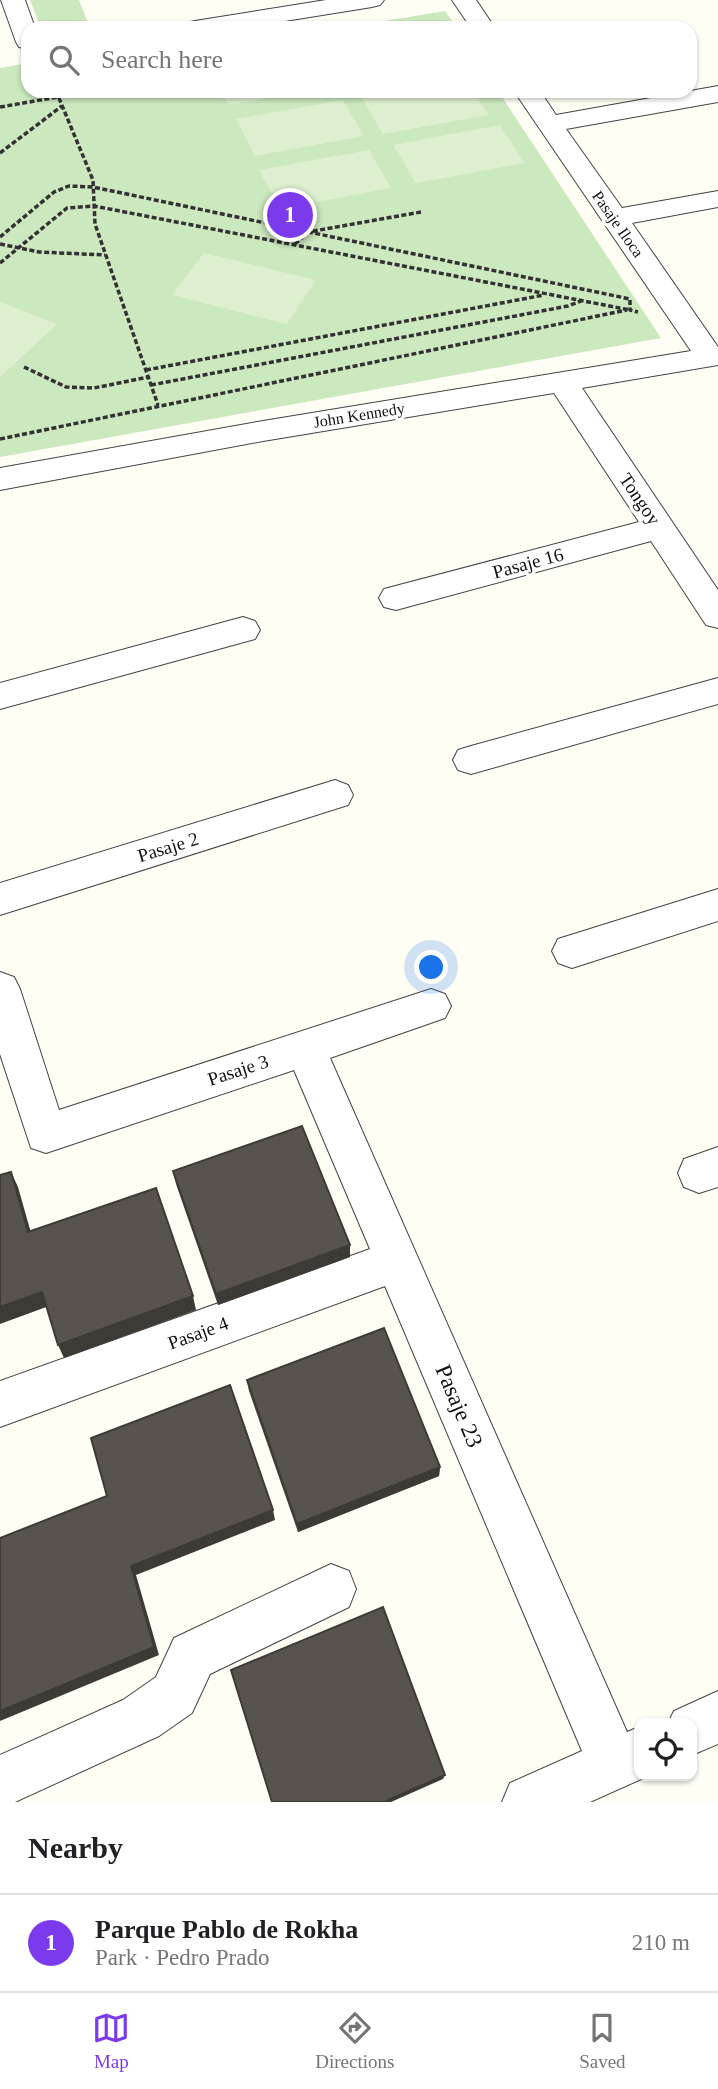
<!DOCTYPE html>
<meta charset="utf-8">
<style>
body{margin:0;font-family:"Times New Roman",serif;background:#f2f2f2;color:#202124}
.controls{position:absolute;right:21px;bottom:21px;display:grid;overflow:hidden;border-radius:14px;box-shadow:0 2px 5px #0004}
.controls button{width:63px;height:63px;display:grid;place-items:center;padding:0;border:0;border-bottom:2px solid #e0e0e0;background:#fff;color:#202124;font:35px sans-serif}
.you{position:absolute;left:432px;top:968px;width:24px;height:24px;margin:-18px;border:5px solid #fff;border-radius:50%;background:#1a73e8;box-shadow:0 0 0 10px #1a73e833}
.badge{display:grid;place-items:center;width:46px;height:46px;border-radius:50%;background:#7c3aed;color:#fff;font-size:23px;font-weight:700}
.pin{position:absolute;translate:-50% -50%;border:4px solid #fff;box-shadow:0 2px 7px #0006}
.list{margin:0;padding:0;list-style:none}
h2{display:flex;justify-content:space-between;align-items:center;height:91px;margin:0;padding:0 28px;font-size:30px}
h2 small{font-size:23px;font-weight:400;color:#757577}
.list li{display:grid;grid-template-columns:46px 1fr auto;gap:21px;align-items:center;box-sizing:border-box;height:98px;padding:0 28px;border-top:2px solid #e0e0e0}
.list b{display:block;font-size:26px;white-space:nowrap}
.list p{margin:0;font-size:23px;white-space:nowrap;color:#757577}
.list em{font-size:23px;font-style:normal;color:#757577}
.icon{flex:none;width:38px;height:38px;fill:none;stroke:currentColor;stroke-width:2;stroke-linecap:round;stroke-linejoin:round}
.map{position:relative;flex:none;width:718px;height:1802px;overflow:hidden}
.search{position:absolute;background:#fff;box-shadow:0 2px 5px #0004;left:21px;right:21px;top:21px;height:77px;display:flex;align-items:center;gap:18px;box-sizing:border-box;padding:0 24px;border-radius:21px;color:#757577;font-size:26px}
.sheet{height:189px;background:#fff}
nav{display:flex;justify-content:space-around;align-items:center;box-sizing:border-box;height:98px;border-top:2px solid #e0e0e0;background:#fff;font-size:19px;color:#757577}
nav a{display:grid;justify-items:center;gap:4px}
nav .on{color:#7c3aed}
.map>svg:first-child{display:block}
.green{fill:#cbe8be}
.pitch{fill:#deefcf}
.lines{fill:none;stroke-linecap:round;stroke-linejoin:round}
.minor-casing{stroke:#434343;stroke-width:2}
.path{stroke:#323232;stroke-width:3.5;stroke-dasharray:5 2.5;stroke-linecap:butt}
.minor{fill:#fff;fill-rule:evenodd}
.wall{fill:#4c4842}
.shaded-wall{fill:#3e3b36}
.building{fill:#58544d;stroke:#3e3b36;stroke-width:2}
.labels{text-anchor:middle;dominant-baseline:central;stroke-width:7;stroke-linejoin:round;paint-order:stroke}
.far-street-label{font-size:16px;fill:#101010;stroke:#fff}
.street-label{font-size:19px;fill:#101010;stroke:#fff}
.near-street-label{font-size:23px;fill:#101010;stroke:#fff}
</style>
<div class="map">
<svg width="718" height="1802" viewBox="0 0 718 1802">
<rect width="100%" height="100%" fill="#fefef4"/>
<path class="green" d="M30,0H79L90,28H41Z
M445,11L457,28H342Z
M28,63V91H498L661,338L0,457V68Z"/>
<path class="pitch" d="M222,91H311L229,105Z
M400,91H473L489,115L383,134L362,98Z
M343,100L364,136L255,156L236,119Z
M500,125L525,163L416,183L393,145Z
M369,150L391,188L280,209L259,170Z
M204,253L316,280L287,324L172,295Z
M0,302L57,324L0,377Z"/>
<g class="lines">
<g class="minor-casing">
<path id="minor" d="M1,0H25L35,28H28V49L19,47L16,42Z
M326,0H384L380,5L372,7L241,28H183L186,23L195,21Z
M452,0H476L495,28H471Z
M718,86V102L566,129L622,208L718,191V207L632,223L718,347V365L582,388L718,590V628L706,625L651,541L396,610L384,607L379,598L384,589L639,522L554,393L263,441L0,490V468L263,421L691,351L514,91H540L556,115Z
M243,617L255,621L260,630L255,639L0,709V683Z
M718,678V704L471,774L458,770L453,760L458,750L471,746Z
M335,780L348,785L353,795L348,805L0,915V883Z
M718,889V921L572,968L558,963L552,951L558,939Z
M0,972L14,977L20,989L59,1110L431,989L445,994L451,1006L445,1018L330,1058L627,1732L639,1727V1776H648L590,1802H502L510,1783L582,1751L385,1286L0,1427V1381L370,1249L294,1070L46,1153L31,1148L0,1054Z
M718,1147V1187L699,1193L684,1187L678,1173L684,1159Z
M331,1564L349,1571L356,1589L349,1607L210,1674L192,1713L159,1736L15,1802H0V1755L123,1700L156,1677L174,1638Z
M718,1691V1744L692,1755V1723H668L674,1711Z"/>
</g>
<path class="path" d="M56,91L93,180L95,224L158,405
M0,107L58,97
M0,153L62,106
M0,237L54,192L69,186L93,187L630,299V310L638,312
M0,244L39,252L105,255
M295,244L308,232L421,212
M0,263L67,208L94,206L630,310
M24,367L66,387L94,388L148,377
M146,370L544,295
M151,385L568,306L581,301
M0,439L627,310"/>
<use href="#minor" class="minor"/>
</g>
<path class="wall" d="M173,1171L350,1257L218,1305L176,1184Z
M247,1380L440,1467L439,1476L298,1532L249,1391Z"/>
<path class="shaded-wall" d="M11,1172L18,1187L35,1247L28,1232Z
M350,1245V1257L218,1305L216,1294Z
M42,1292L49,1306L0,1324V1307Z
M193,1296L196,1310L64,1358L58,1345Z
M440,1467L439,1476L298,1532L297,1524Z
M273,1510L275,1520L136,1575L159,1655L0,1721V1711L131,1566Z
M445,1775L443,1779L391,1802H384Z"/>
<path class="building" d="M302,1126L350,1245L216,1294L173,1171Z
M11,1172L28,1232L156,1188L193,1296L58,1345L42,1292L0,1307V1175Z
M384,1328L440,1467L297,1524L247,1380Z
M230,1385L273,1510L131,1566L154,1647L0,1711V1538L107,1496L91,1438Z
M383,1607L445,1775L384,1802H272L231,1670Z"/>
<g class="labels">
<g class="far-street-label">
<text transform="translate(618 224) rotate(55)">Pasaje Iloca</text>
<text transform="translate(359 415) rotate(-9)">John Kennedy</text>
</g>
<g class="street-label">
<text transform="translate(640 499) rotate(56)">Tongoy</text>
<text transform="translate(528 563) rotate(-15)">Pasaje 16</text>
<text transform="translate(168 847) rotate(-17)">Pasaje 2</text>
<text transform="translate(238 1070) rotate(-18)">Pasaje 3</text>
<text transform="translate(198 1333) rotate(-20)">Pasaje 4</text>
</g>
<g class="near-street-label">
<text transform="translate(459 1406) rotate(67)">Pasaje 23</text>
</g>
</g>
</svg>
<div class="controls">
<button><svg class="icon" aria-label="locate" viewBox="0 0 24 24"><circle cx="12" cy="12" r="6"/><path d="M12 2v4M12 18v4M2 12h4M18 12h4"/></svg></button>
</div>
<div class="you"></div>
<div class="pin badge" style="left:290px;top:215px">1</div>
<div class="search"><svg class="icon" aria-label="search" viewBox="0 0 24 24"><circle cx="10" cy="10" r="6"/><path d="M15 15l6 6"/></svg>Search here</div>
</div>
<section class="sheet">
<h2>Nearby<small></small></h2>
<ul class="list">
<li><span class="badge">1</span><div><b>Parque Pablo de Rokha</b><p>Park · Pedro Prado</p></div><em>210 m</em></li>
</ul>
</section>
<nav>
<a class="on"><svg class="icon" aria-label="map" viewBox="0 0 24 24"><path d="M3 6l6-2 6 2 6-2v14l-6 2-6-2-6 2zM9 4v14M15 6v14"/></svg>Map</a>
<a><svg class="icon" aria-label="directions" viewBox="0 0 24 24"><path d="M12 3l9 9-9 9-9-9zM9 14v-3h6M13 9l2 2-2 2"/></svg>Directions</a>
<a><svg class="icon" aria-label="saved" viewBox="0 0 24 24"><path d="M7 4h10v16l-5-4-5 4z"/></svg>Saved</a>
</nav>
